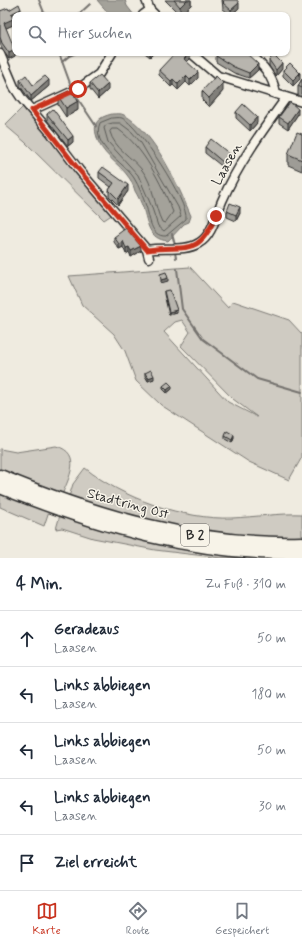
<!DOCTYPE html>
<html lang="de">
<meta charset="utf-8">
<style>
body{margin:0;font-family:Mynerve,sans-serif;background:#f6f6f7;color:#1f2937}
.stop{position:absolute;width:12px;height:12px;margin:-9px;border:3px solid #c8321e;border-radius:50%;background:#fff}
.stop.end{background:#c8321e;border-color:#fff;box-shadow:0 1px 4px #0008}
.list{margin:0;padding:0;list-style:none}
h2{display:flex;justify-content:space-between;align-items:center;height:52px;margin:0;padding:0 16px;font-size:17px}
h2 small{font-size:13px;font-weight:400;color:#747a83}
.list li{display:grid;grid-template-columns:26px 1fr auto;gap:12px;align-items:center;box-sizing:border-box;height:56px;padding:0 16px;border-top:1px solid #e0e1e3}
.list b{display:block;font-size:15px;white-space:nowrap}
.list p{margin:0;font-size:13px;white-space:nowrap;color:#747a83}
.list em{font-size:13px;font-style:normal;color:#747a83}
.icon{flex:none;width:22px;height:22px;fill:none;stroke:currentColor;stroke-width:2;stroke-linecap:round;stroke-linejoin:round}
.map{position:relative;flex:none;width:302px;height:558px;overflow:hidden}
.search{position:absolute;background:#fff;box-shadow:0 1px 3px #0004;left:12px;right:12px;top:12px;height:44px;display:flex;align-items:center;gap:10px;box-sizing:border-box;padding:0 14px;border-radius:8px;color:#747a83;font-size:15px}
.sheet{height:332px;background:#fff}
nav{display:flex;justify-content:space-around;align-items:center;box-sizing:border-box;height:56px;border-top:1px solid #e0e1e3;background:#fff;font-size:11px;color:#747a83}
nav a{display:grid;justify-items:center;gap:2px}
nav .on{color:#c8321e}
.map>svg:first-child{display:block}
.green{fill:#cfcbc2;stroke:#7d7b76;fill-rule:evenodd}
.water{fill:#a4a29a;stroke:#74726e}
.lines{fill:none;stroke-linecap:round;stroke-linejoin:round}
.shore{stroke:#5b5b57;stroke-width:1}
.stream{stroke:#74726e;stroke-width:2}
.minor-casing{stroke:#2b2b2b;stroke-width:11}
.highway-casing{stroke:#2b2b2b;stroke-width:15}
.minor{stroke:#f7f3e8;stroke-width:8}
.highway{stroke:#f7f3e8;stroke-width:12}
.wall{fill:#9e9c96;stroke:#2b2b2b}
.shaded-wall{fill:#817f7a;stroke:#2b2b2b}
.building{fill:#b8b5ae;stroke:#2b2b2b}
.route{stroke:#c8321e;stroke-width:5}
.labels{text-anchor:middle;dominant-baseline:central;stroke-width:3;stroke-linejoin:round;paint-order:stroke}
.shield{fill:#f7f3e8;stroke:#686764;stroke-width:1}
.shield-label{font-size:13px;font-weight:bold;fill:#2b2b2b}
.street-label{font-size:14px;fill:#2b2b2b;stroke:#f7f3e8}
</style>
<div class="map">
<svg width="302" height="558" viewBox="0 0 302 558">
<rect width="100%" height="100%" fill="#efebe0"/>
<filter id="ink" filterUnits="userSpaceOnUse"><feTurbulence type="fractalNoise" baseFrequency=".025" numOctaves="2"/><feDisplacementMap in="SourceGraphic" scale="8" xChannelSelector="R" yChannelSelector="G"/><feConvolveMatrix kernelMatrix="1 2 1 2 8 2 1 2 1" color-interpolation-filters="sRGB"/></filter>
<g filter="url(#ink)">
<path class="green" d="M24,106L73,169L113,214L104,220L25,142L5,125Z
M190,267L228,308L233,301L289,320L302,334V457L289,480L249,462L161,405L136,381L125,351L114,334L82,305L69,276ZM182,320L190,332L181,346L233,399L257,417L228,402L164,332L175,322Z
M56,446C83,453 69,478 61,497L0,472V449L16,452Z
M85,468C122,498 184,520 232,518C255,517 279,513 302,514V538H260L173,529L68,500L73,484Z
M0,491L49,511L44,526L0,507Z
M60,515L93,527L168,546L264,558H221L155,550L93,538L62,528L56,529Z"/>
<path class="water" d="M97,0H125L127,6L134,15H110Z
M112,114C116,114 121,113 124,115C154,131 178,185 191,216L189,222L184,224L168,241C148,239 148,223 143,208C141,202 138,196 135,191C134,187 132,183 130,179C119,162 100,155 96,134C93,121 100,117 112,114Z"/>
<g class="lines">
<path class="shore" d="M112,118C115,118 119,117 122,118C138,124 189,203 186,219L166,236C150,237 150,217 146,206C143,197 139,186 134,178C124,162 90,146 100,123Z
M113,123H120L132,132L141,143L178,207L181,216L164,231L158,226L151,205L138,175L108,142L104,128L106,125Z
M112,129H118C144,148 161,183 173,212L165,223L162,222C154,206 154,185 142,170C132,157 114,148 110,132Z"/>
<path class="stream" d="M39,0L45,15
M78,15L90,4
M59,53L71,86
M69,56L76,53
M62,62L69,56V53
M76,96L96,126
M172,234L175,245
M175,252L176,258
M177,269L182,309L203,339L257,379L302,392"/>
<g class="minor-casing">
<path id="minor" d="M146,0L150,10
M143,15L150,10L155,15
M191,53L218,76L302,102
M248,53C263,64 273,76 276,94
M0,54L14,87L22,99L51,133L79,170L147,250L149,258
M32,110L78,89L99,74L112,53
M147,250C163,247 185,252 199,243C212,236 216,215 222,201C238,164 262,131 286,98"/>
</g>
<g class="highway-casing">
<path id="highway" d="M0,476C96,516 197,546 302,543
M0,487C98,526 195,555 302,553"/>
</g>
<use href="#minor" class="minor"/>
<use href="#highway" class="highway"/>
</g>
<path class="wall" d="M165,0H191V5L180,15Z
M222,0L239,8L232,15H231L223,9Z
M9,10L21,15H15V18L13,19V25L6,28L15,56L9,59L2,49L0,43V11Z
M145,53H154L150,57Z
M216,56L258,70L249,78L234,73L216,62Z
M190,59L187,62L198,78L190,86L186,82L178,90L173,85L171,87L159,75V70Z
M269,60L282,69L276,76L269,66Z
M283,70L300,79L293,86L283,76Z
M302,79V97L298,95V86Z
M20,80L33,85L49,86L31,101L20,86Z
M90,83L108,90L98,99L90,89Z
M202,91H223L209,107L202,100Z
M58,96L78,110L66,117L58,105Z
M236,112L257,123L250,131L236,118Z
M47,114L73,142L68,146L47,120Z
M298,114L288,129L279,123V117Z
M302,134V171L288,165V154Z
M205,147L231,161L224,168L205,153Z
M99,172L128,191L118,205L109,196V190L111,187L99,178Z
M227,211L240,213L236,221L227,217Z
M114,237L141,251L131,257L129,252L126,254L123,247L119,249L114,242Z
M164,291L177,313L169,315L164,294Z
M145,373L154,379L148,381L145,376Z
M163,386L172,389L167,393L163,389Z
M225,436L234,438L232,443L225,439Z"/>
<path class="shaded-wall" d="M187,0H191V5L180,15V7Z
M239,3V8L231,15V10Z
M21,9V15H15V18L12,20L13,19V25L4,29V23L11,14Z
M15,50V56L9,59V53Z
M150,53H154L150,57Z
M190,53V59L184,65V59Z
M277,53H280L277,56Z
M282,63V69L276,76V70Z
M258,64V70L249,78V73Z
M198,72V78L190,86V80Z
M300,73V79L293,86V80Z
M186,76V82L178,90V84Z
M173,79V85L171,87V81Z
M49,80V86L31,101V96Z
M223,83V91L209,107V98Z
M108,84V90L98,99V93Z
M78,101V110L66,117V108Z
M298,109V114L288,129V123Z
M257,117V123L250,131V125Z
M73,136V142L68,146V140Z
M231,155V161L224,168V163Z
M128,185V191L118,205V199Z
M240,207V213L236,221V215Z
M123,241V247L119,249V244Z
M141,246V251L131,257V251Z
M129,247V252L126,254V248Z
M168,278V281L161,283V280Z
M177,310V313L169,315V312Z
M154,376V379L148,381V378Z
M172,386V389L167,393V390Z
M234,435V438L232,443V440Z"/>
<path class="building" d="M174,0H187L180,7Z
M222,0H237L239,3L231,10L223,3L224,2Z
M19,4L21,9L11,14L13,19L4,23L15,50L9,53L2,43L0,37V11L8,8L9,10Z
M175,53H190L184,59L198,72L190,80L186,76L178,84L173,79L171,81L159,70Z
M219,53H246L258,64L249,73L234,67L216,56Z
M274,55L282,63L276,70L269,60Z
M290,63L300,73L293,80L283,70Z
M26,75L33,85L45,76L49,80L31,96L20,80Z
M100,75L108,84L98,93L90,83Z
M216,76L223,83L209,98L202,91Z
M302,79V88L298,86Z
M71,90L78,101L66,108L58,96Z
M290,102L298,109L288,123L279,117Z
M243,104L257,117L250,125L236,112Z
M53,109L73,136L68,140L47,114Z
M297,132L302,134V160L288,154Z
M211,139L231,155L224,163L205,147Z
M103,167L128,185L118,199L109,190L114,183L99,172Z
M230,203L240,207L236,215L227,211Z
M126,228L141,246L131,251L129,247L126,248L123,241L119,244L114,237Z
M166,272L168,278L161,280L160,274Z
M170,290L177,310L169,312L164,291Z
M151,370L154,376L148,378L145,373Z
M168,382L172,386L167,390L163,386Z
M227,431L234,435L232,440L225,436Z"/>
</g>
<g class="lines" filter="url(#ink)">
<path class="route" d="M78,89L32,110L79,170L147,250C186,244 197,259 216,216"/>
</g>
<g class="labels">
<rect class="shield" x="181" y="524" width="28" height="22" rx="3"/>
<g class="shield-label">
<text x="195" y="535">B 2</text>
</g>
<g class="street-label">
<text transform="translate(227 164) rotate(-61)">Laasen</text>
<text transform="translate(128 504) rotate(15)">Stadtring Ost</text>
</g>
</g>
</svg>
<div class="stop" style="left:78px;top:89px"></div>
<div class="stop end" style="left:216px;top:216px"></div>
<div class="search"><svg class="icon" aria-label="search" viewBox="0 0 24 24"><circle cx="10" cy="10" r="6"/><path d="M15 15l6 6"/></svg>Hier suchen</div>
</div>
<section class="sheet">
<h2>4 Min.<small>Zu Fuß · 310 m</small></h2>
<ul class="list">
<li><svg class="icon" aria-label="ahead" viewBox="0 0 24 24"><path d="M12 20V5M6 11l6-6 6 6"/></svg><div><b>Geradeaus</b><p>Laasen</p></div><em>50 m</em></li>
<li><svg class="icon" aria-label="left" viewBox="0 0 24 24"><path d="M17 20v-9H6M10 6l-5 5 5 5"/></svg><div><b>Links abbiegen</b><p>Laasen</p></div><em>180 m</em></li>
<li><svg class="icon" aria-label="left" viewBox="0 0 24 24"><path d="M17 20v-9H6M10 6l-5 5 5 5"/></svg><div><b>Links abbiegen</b><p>Laasen</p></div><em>50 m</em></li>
<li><svg class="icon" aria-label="left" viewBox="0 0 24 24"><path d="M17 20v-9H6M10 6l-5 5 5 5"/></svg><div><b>Links abbiegen</b><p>Laasen</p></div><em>30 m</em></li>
<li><svg class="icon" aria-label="arrive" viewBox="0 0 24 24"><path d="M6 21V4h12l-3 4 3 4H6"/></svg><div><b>Ziel erreicht</b></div></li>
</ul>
</section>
<nav>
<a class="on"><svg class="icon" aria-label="map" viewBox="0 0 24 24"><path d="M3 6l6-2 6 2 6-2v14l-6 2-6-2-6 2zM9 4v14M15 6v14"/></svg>Karte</a>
<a><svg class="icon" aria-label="directions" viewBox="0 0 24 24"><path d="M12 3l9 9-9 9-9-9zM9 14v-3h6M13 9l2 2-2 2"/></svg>Route</a>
<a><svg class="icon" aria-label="saved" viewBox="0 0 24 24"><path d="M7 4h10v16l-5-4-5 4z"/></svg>Gespeichert</a>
</nav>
